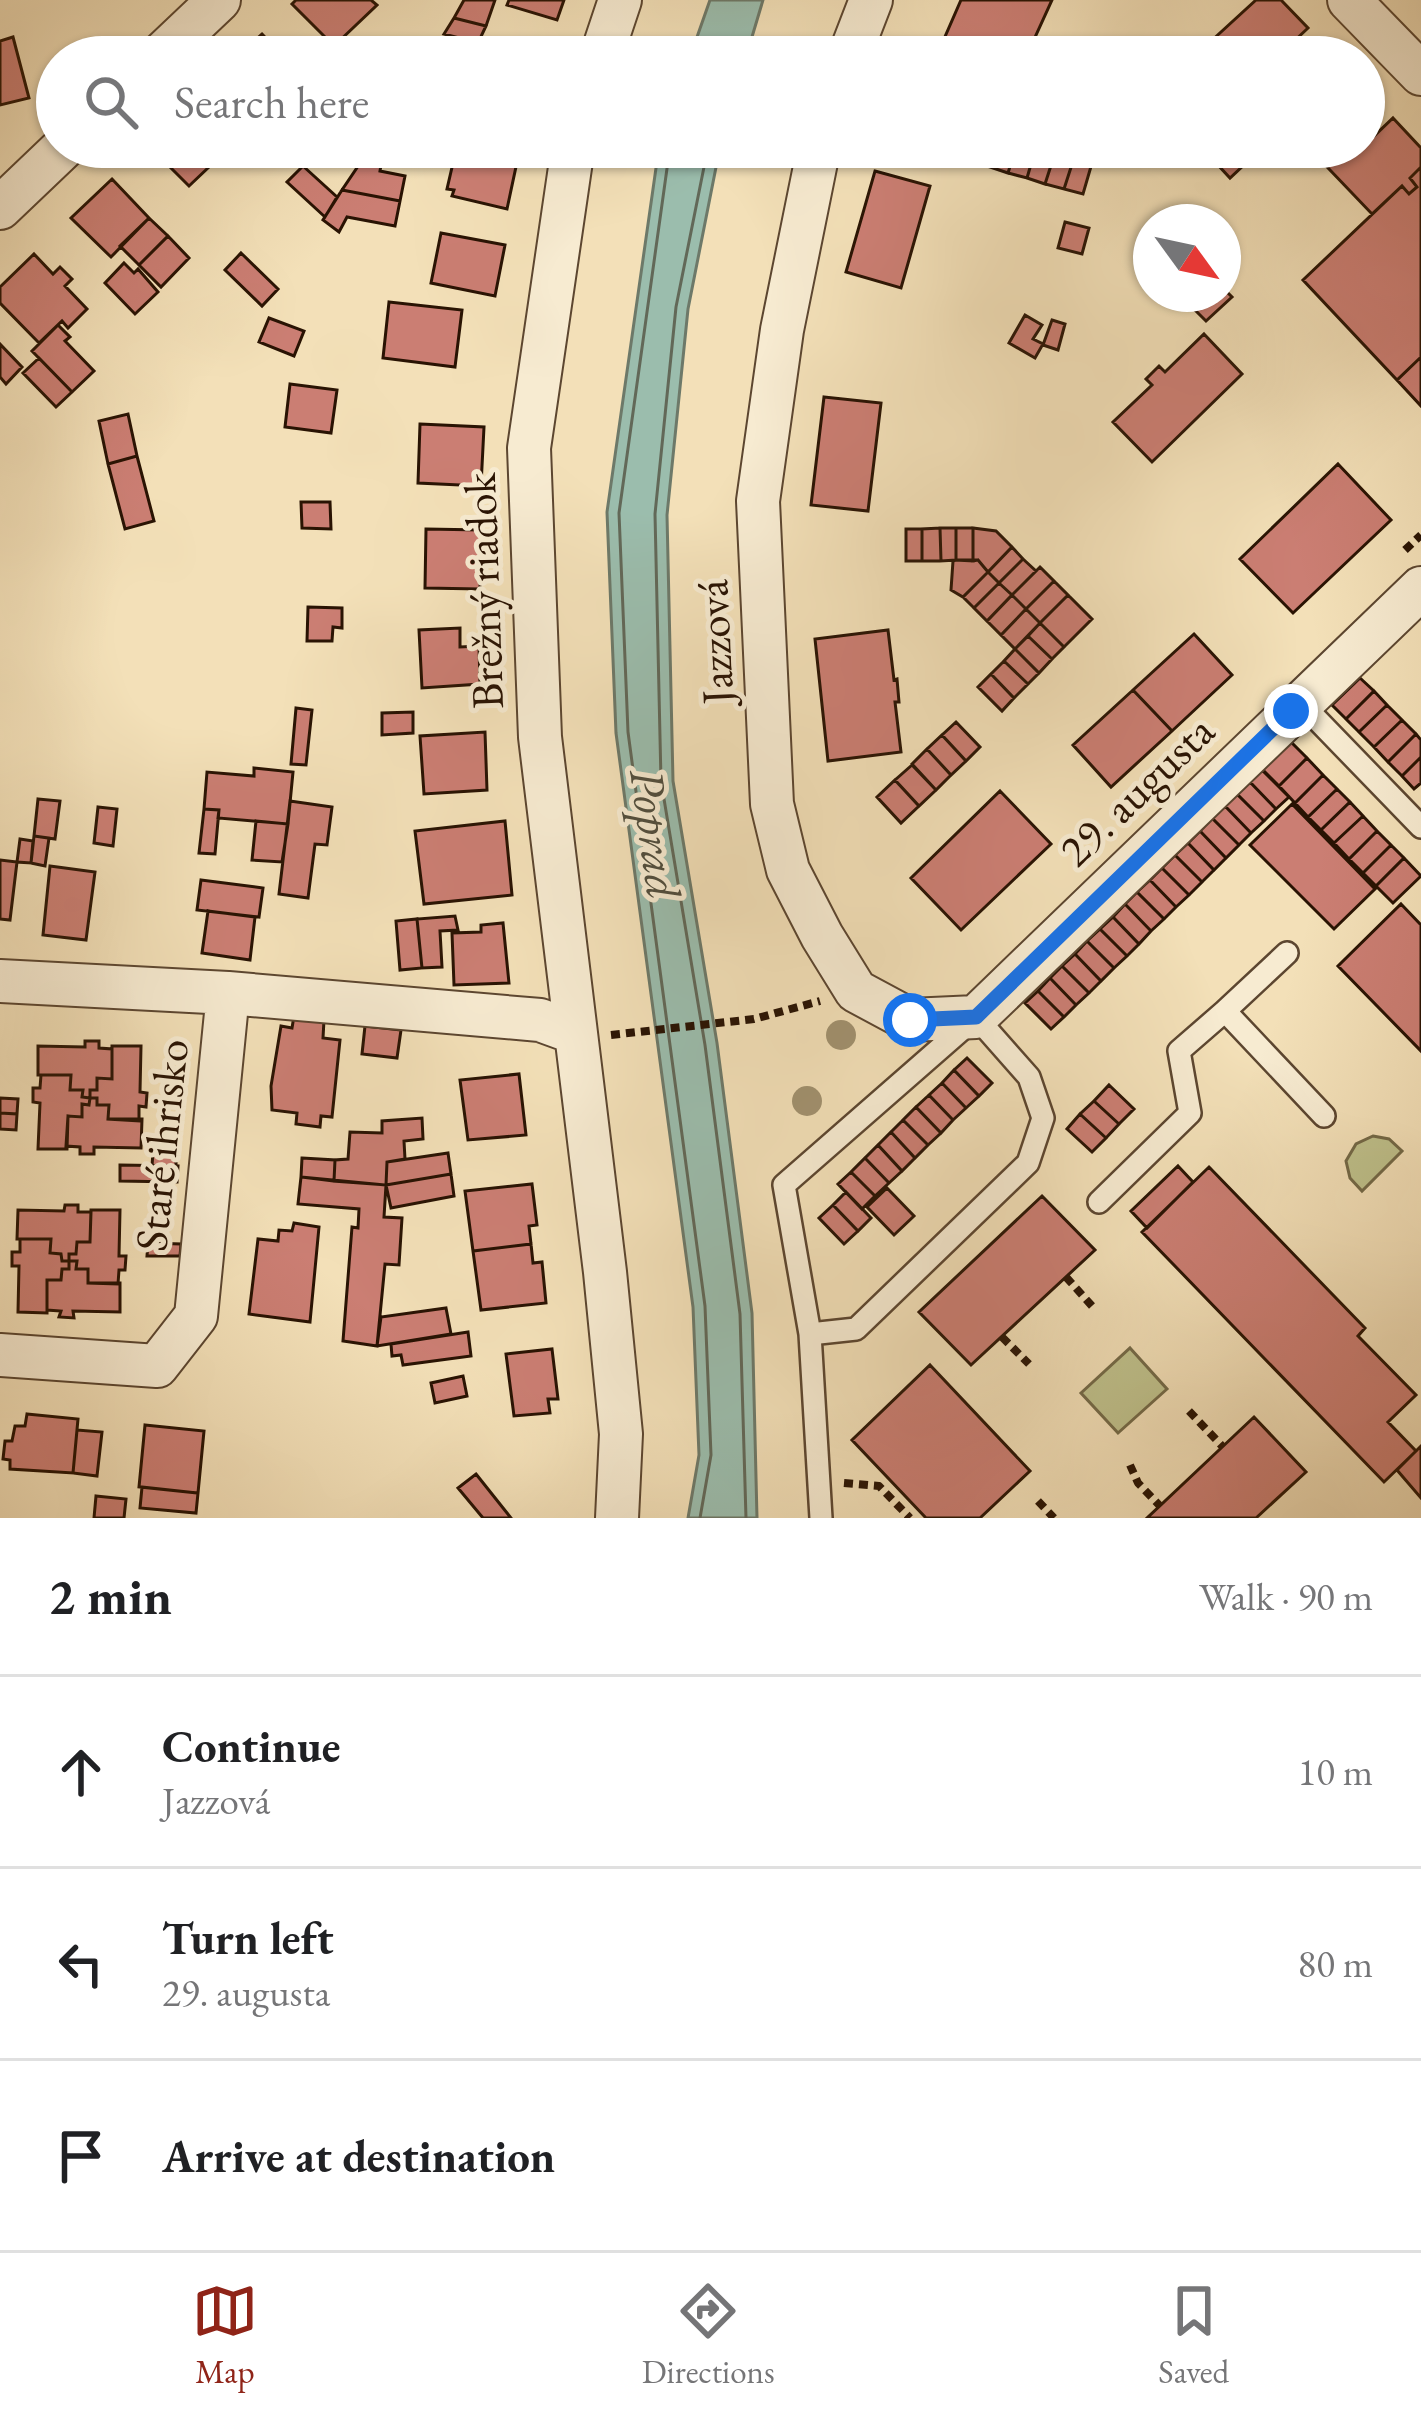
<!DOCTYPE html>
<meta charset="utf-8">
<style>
body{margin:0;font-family:"EB Garamond",serif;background:#f2f2f2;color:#202124}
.compass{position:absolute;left:1133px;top:204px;width:108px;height:108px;border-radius:50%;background:#fff;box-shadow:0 3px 9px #0004;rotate:123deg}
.stop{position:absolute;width:36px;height:36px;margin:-27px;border:9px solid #1a73e8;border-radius:50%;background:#fff}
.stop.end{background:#1a73e8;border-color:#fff;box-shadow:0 3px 12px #0008}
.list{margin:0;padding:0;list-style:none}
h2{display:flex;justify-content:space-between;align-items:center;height:156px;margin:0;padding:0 48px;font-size:51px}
h2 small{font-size:39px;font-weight:400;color:#757577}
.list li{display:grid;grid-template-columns:78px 1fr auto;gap:36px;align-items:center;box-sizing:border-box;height:192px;padding:0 48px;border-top:3px solid #e0e0e0}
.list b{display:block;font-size:45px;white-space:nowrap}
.list p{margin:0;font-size:39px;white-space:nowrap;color:#757577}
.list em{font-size:39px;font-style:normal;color:#757577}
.icon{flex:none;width:66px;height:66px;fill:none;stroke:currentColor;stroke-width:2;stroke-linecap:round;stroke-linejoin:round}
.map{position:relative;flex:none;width:1421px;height:1518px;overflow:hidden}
.search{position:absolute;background:#fff;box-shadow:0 3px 9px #0004;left:36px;right:36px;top:36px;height:132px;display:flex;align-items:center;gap:30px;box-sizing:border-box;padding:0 42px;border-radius:66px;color:#757577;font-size:45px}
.sheet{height:732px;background:#fff}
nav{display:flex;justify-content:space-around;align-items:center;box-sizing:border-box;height:168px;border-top:3px solid #e0e0e0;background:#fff;font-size:33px;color:#757577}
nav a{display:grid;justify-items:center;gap:6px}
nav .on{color:#8f2418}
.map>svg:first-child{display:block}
.green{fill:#bfc18c;stroke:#746a48;stroke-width:3}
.water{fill:#9bbdad;stroke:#6d7969;stroke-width:3}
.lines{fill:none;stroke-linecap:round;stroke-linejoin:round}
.shore{stroke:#626858;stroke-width:3}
.building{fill:#cb7e73;stroke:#291303;stroke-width:3}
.lane-casing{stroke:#5c4630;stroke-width:26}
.street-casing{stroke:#5c4630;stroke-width:46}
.path{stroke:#291303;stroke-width:8;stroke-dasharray:9 6;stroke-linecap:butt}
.lane{stroke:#f7ebd1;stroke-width:21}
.street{stroke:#f7ebd1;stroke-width:42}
.tree{fill:#a1916f}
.route{stroke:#1a73e8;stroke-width:15}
.labels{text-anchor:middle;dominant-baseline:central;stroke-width:10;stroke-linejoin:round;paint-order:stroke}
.street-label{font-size:45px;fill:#291303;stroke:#f7ebd1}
.water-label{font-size:48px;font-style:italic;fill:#514e3e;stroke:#f7ebd1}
</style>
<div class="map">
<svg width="1421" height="1518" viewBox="0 0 1421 1518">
<rect width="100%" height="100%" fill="#f3e0b8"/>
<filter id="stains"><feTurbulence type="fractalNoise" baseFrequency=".00167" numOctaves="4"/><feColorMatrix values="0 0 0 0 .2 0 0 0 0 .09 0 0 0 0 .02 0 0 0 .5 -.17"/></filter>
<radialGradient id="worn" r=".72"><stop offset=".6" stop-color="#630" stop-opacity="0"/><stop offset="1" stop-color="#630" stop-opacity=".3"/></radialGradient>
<path class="green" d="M1373,1136L1389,1139L1402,1151L1362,1191L1350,1178L1346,1161L1356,1144Z
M1130,1348L1167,1389L1118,1433L1081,1393Z"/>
<path class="water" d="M710,0H763L746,57H690Z
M659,147H720L688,309L667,515L673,781L717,1043L752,1313L757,1518H688L699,1455L693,1307L616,733L607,512Z"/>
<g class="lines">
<path class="shore" d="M670,147L619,513L628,732L705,1306L711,1455L700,1518
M708,147L676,307L655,514L661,781L705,1045L740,1314L746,1518"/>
</g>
<path class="building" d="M296,0H371L377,5L334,46L292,4Z
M464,0H495L486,26L454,18Z
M509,0H564L557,20L507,5Z
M961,0H1052L1026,57H983L944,39Z
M1256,0H1281L1308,28L1289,46L1299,57H1222L1209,43Z
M454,18L486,26L478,43L444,34Z
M262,34L284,57H237Z
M13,37L29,98L0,105V41Z
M1393,118L1421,148V167L1410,178L1417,187L1409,194L1402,186L1372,214L1308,147H1364V125L1374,136Z
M150,147H230L189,186Z
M371,147H384L380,171L405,176L400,201L342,190Z
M465,147L520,148L507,209L452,196L454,190L447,189L453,163L461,165Z
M958,147H977L972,162L955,157Z
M977,147H996L990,167L972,162Z
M996,147H1016L1008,173L990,167Z
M1016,147H1036L1027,178L1008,173Z
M1036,147L1056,150L1045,184L1027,178Z
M1231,149L1246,163L1230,178L1217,164Z
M1055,153L1074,158L1064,189L1045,184Z
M1074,158L1092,163L1083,194L1064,189Z
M303,166L337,197L325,217L287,182Z
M1421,167V357L1397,380L1303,280L1402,186L1409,194L1417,187L1410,178Z
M875,171L930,186L901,288L846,272Z
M112,179L149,218L111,257L71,218Z
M342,190L400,201L395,226L347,217L339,232L323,220Z
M149,218L168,236L139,265L120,246Z
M1065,222L1089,228L1082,254L1058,248Z
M441,233L505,245L495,296L431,283Z
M168,236L189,258L161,287L139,265Z
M241,253L278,289L262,306L225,270Z
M34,254L53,274L60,267L72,279L65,286L87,309L68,328L62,321L39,343L0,303V287Z
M124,263L134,273L138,269L158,292L135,314L105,283Z
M1223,288L1232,297L1206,321L1192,307L1206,294H1223Z
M389,302L462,310L455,367L383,358Z
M1025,315L1042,325L1033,339L1043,344L1035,358L1009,343Z
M269,318L304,331L294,356L259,342Z
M1052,320L1065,324L1058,350L1043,345Z
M58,325L70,337L65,341L94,371L72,392L32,351Z
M1204,334L1242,374L1152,462L1113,422L1152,385L1146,379L1159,366L1165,372Z
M0,344L22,367L6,384L0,377Z
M1421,357V406L1397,380Z
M39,358L72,392L56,407L23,373Z
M290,384L337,390L331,433L285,427Z
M824,397L881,403L868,511L811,505Z
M128,414L137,456L108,464L99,421Z
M420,424L484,427L481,486L418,483Z
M137,456L154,521L125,529L108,464Z
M1338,464L1391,520L1293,613L1240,559Z
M301,502H330L331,529L302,528Z
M940,528L941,561H922V529Z
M940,528H956V560L941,561Z
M956,528H973V561L956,560Z
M973,528L996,531L1012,547L988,572L978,560L973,561Z
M426,529L481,530L480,589L425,588Z
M906,529H922V561H906Z
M1012,547L1023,559L999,583L988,572Z
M1023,559L1036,571L1012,595L999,583Z
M956,560H978L988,572L963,597L951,590L953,561Z
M1040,567L1054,581L1026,609L1012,595Z
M988,572L999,583L974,608L963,597Z
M1054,581L1068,595L1040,623L1026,609Z
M999,583L1012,595L987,621L974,608Z
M1012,595L1026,609L1001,635L987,621Z
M1068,595L1092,619L1064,647L1040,623Z
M308,607L342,608V628L333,627L332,641H307Z
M1026,609L1040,623L1015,649L1001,635Z
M1040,623L1064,647L1052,659L1028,636Z
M460,628V647L479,646L480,684L422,688L419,630Z
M888,630L894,680L897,679L899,702H895L901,752L828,761L815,639Z
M1194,634L1232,675L1172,731L1133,690Z
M1028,636L1052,659L1039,673L1015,649Z
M1015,649L1039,673L1028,684L1004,661Z
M1004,661L1028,684L1014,698L991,674Z
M991,674L1014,698L1002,711L978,687Z
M1360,678L1374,691L1346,719L1332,705Z
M1133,690L1172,731L1111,787L1073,745Z
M1374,691L1387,705L1359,732L1346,719Z
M1387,705L1402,720L1374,747L1359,732Z
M296,708L312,710L306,765L291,764Z
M413,712V733L382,735V713Z
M1402,720L1416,734L1388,762L1374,747Z
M956,722L980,747L966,761L942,735Z
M485,732L487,790L424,794L420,736Z
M1416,734L1421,740V757L1402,776L1388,762Z
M942,735L966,761L951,775L927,749Z
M1289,740L1307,758L1279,786L1261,768Z
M927,749L951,775L936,790L912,764Z
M1421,757V783L1414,789L1402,776Z
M1307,758L1323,775L1295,803L1279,786Z
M912,765L936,790L919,806L895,780Z
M254,768L293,772L288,824L218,818L219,810L204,809L207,772L254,776Z
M1262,770L1289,797L1276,809L1250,782Z
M1323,775L1337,789L1308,817L1295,803Z
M895,780L919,806L901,823L877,797Z
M1250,782L1276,809L1264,821L1237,794Z
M1337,789L1350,802L1321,830L1308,817Z
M1000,791L1051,844L961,930L911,878Z
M1237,794L1264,821L1251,833L1225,806Z
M38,799L60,801L55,839L34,836Z
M290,801L332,807L327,845L315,844L308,898L279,894Z
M1350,802L1363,816L1334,843L1321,830Z
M1292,804L1375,889L1334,929L1250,845Z
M1225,806L1251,833L1239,845L1212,818Z
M98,807L117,809L113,846L94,843Z
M204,809L219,810L215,854L199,853Z
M1363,816L1377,831L1349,859L1334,843Z
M1212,818L1239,845L1226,858L1200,831Z
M256,821L288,824L282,862L252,860Z
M505,821L512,895L424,904L415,831Z
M1200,831L1226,858L1214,870L1188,843Z
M1377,831L1391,845L1363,873L1349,859Z
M34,836L49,838L45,866L31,863Z
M20,839L33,841L31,863L17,862Z
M1188,843L1214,870L1202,882L1175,855Z
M1391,845L1404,858L1376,886L1363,873Z
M1175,855L1202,882L1189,895L1162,868Z
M1404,858L1421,876L1393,903L1376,886Z
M0,860L17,862L10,920L0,919Z
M50,866L95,872L86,940L43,935Z
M1162,868L1189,895L1176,907L1150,880Z
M201,880L263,888L259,917L197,910Z
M1150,880L1176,907L1164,919L1137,892Z
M1137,892L1164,919L1151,931L1125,904Z
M1125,904L1151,931L1139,944L1113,917Z
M1401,904L1421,925V1051L1338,966Z
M208,911L255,917L250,960L202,953Z
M455,916L458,930L440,931L442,967L422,968L417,919Z
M1113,917L1139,944L1127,956L1100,929Z
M417,919L422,968L400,970L396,921Z
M503,923L509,983L454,985L452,933L481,932V925Z
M1100,929L1127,956L1114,968L1087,941Z
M1087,941L1114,968L1101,981L1075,954Z
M1075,954L1101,981L1089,993L1062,966Z
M1062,966L1089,993L1076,1005L1050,978Z
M1050,978L1076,1005L1064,1017L1038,991Z
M1038,991L1064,1017L1051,1029L1025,1003Z
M294,1016L324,1020L323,1038L340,1040L332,1117L321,1116L320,1127L296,1124L297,1113L272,1110L271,1086L281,1026L292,1028Z
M365,1026L401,1030L397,1058L362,1054Z
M85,1041H99V1048L112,1049V1079L97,1078V1090H90V1098L82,1097L83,1090H70L71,1075H38V1046L85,1047Z
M112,1046H141L140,1092L147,1093L146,1107L139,1106V1121L108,1119L109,1105H97V1098H90V1090H97V1078L112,1079Z
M967,1058L992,1083L979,1096L954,1070Z
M954,1070L979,1096L966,1108L942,1083Z
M519,1074L526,1135L468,1140L460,1080Z
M41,1075H71L70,1090H83L82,1097L90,1098L89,1105L82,1104V1117L68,1116L67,1149H38L40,1103L33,1102V1088H40Z
M942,1083L966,1108L953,1120L929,1095Z
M1109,1085L1134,1109L1119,1124L1094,1101Z
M929,1095L953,1120L941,1133L916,1107Z
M0,1098L18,1099L17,1114L0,1113Z
M90,1098H97V1105H109L108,1119H142L141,1148L94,1147V1154H80V1147L66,1146L68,1116L82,1117V1104L89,1105Z
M1094,1101L1119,1124L1106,1138L1080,1114Z
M916,1107L941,1133L928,1145L903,1120Z
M0,1113L17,1114L16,1130L0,1129Z
M1080,1114L1106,1138L1092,1152L1067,1129Z
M422,1118L423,1139L404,1141L405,1159L387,1162L386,1185L334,1181L335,1160L348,1159L350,1132L382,1133V1121Z
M903,1120L928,1145L915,1158L891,1132Z
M891,1132L915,1158L902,1171L878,1145Z
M878,1145L902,1171L889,1183L865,1158Z
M153,1152H176V1167L152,1166Z
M448,1153L451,1174L386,1185L387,1162Z
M302,1158L335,1160L334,1181L301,1177Z
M865,1158L889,1183L875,1196L851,1172Z
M120,1165L178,1166L177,1182L120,1181Z
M1178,1166L1193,1182L1147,1228L1131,1211Z
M1209,1167L1365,1328L1358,1336L1416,1395L1388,1422L1416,1451L1384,1482L1142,1232Z
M851,1172L875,1196L862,1209L838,1184Z
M451,1174L454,1196L391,1208L386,1185Z
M301,1177L386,1185L384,1217L402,1218L399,1265L385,1264L377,1346L343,1341L352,1227L358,1228L359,1209L298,1204Z
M532,1184L537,1225L529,1226L531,1244L473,1251L465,1191Z
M887,1188L914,1216L894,1235L867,1207Z
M846,1192L871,1218L858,1231L833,1205Z
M1042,1196L1095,1250L971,1365L919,1312Z
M65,1205H78V1212H91L90,1242H77L76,1254H69V1261H62L61,1254L50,1253L51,1239H17L18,1210L64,1211Z
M833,1205L858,1231L844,1244L819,1218Z
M91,1210H120L119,1256H126L125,1270H119L118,1284L88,1283V1269H76L77,1261H69V1254H76L77,1242H90Z
M294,1223L319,1227L310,1322L249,1314L258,1239L278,1241L279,1230L292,1231Z
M20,1239H51L50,1253L61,1254L62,1261H69V1269H62L61,1280H47V1313L18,1312L19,1266H12V1252H20Z
M148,1243L181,1244L180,1256H147Z
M531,1244L533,1263L542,1262L546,1303L481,1310L473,1251Z
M69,1261H77L76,1269H88V1283H120V1312L73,1311L74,1318L59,1317L61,1311L47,1310V1280H61L62,1269H69Z
M446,1308L451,1334L377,1346L381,1317Z
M468,1332L471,1356L403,1365L401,1355L392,1356L391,1344Z
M552,1349L558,1399H548L550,1413L514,1416L506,1354Z
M930,1365L1030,1471L980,1518H926L852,1440Z
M463,1376L467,1396L435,1403L431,1383Z
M27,1414L78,1419L73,1473L10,1469V1460L3,1459L5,1441H12L15,1426H25Z
M1254,1417L1306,1472L1256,1518H1147Z
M145,1425L204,1431L198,1493L139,1487Z
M77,1430L102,1432L97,1476L73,1473Z
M1421,1446V1498L1397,1470Z
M476,1474L511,1518H483L458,1488Z
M142,1487L198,1493L196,1513L140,1508Z
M96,1496L126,1499L124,1518H94Z"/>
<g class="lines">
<g class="lane-casing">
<path id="lane" d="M1301,703L1421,827
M1225,1011L1287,953
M1099,1202L1190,1113L1179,1051L1225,1011L1324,1116
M810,1334L856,1329L1028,1163L1043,1118L1029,1077L976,1017L784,1185L810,1334L821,1518"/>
</g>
<g class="street-casing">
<path id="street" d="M1349,0L1421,74
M159,57L219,0
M601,57L620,0
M849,57L871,0
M573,147L529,448L540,737L605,1272L621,1434L617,1518
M819,147L782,330L758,501L772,804L788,870L822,936L856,991L910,1020L976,1017L1421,588
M0,208L64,147
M0,981L228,993L196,1316L157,1366L0,1355
M228,993L540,1020L573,1032"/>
</g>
<path class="path" d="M1405,550L1421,535
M611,1035L754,1019L820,1001
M1066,1277L1092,1306
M1002,1337L1029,1364
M1189,1411L1223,1447
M1130,1465L1138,1483L1160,1506
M844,1483L879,1486L910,1518
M1038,1501L1054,1518"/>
<use href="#lane" class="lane"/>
<use href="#street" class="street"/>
</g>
<g class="tree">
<circle cx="841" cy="1035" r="15"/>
<circle cx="807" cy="1101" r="15"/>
</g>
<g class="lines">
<path class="route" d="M910,1020L976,1017L1291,711"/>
</g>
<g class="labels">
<g class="street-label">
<text transform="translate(483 591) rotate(-92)">Brežný riadok</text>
<text transform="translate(714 642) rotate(-93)">Jazzová</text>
<text transform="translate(1136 790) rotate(-44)">29. augusta</text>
<text transform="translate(161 1145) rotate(-84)">Staré ihrisko</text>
</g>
<g class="water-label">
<text transform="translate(656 833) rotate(82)">Poprad</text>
</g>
</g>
<rect width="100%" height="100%" filter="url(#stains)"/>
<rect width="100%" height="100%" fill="url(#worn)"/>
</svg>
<svg class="compass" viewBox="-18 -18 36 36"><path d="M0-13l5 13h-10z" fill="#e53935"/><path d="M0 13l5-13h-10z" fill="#757577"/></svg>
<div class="stop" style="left:910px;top:1020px"></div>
<div class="stop end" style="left:1291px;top:711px"></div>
<div class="search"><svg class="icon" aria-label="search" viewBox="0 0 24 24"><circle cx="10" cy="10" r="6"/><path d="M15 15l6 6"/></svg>Search here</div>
</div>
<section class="sheet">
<h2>2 min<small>Walk · 90 m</small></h2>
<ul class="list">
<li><svg class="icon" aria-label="ahead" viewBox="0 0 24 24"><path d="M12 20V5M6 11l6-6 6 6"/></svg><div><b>Continue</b><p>Jazzová</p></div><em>10 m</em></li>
<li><svg class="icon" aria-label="left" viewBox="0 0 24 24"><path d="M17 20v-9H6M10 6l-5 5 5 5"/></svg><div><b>Turn left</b><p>29. augusta</p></div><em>80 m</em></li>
<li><svg class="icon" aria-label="arrive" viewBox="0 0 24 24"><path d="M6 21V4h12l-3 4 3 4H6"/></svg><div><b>Arrive at destination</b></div></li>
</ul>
</section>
<nav>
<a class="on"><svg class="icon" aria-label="map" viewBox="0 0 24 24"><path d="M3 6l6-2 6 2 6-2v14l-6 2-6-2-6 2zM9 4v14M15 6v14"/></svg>Map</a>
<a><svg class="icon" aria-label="directions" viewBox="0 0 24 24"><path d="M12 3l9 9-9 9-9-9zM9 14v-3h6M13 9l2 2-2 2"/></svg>Directions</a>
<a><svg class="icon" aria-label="saved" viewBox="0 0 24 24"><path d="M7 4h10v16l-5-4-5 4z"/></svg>Saved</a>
</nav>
